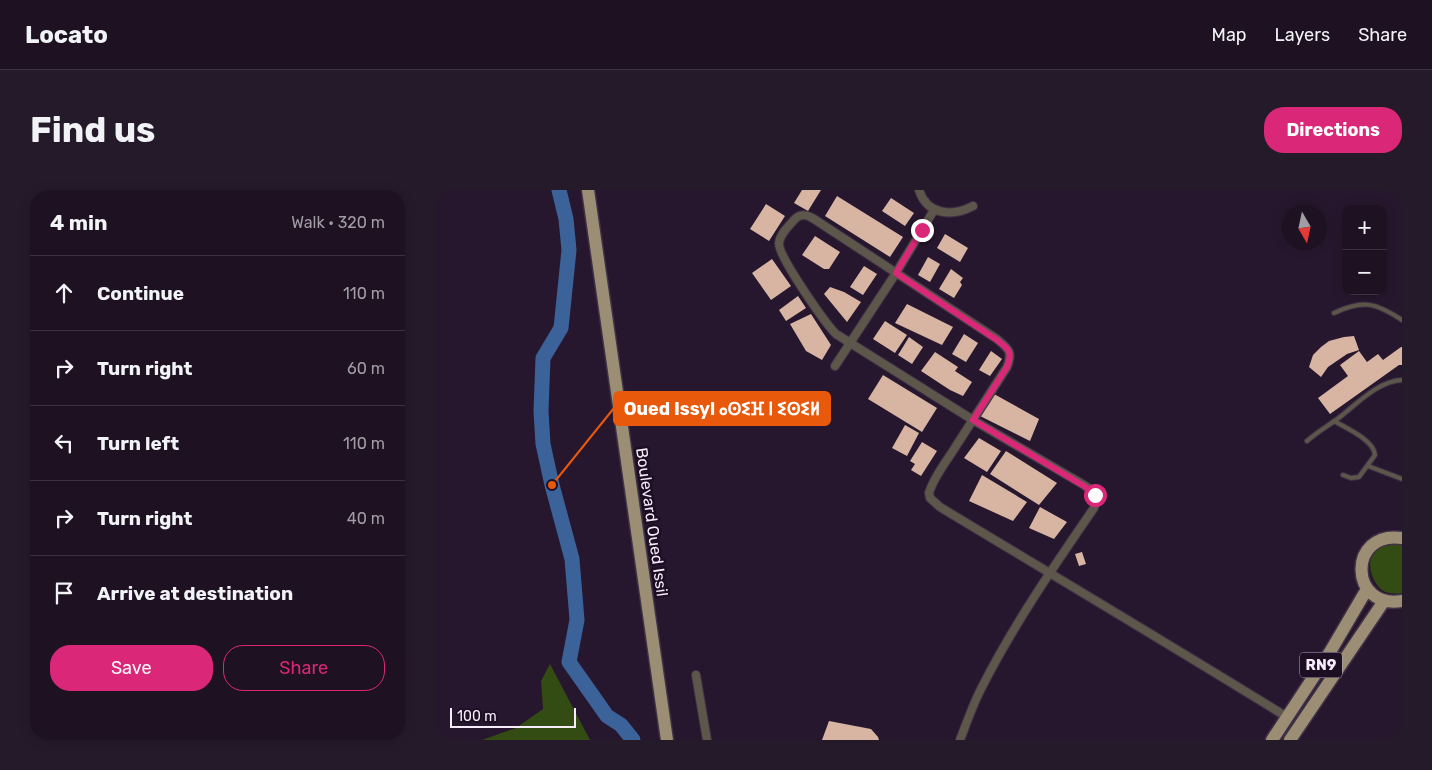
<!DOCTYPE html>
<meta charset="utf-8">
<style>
body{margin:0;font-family:Rubik,"Noto Sans Tifinagh",sans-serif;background:#251a2a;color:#f1f3f6}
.controls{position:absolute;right:15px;top:15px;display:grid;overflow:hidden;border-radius:10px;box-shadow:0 2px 12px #0003}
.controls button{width:45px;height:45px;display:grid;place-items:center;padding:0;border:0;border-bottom:1px solid #3b3140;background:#1d1122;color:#f1f3f6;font:25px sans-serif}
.compass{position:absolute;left:847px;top:15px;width:45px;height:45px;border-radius:50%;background:#1d1122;box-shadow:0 2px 12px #0003;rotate:171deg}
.scale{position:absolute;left:15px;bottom:12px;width:126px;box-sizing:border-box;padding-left:5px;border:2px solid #f6ecfc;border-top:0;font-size:14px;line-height:18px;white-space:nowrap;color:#f6ecfc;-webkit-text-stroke:4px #1d0e24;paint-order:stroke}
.stop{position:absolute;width:15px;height:15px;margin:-11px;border:4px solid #db2777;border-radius:50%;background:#fff}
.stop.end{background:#db2777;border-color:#fff;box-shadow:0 1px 5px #0008}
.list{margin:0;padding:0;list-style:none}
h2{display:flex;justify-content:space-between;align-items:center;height:65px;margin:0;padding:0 20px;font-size:21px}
h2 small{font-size:16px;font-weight:400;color:#a09da5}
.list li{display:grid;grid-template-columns:32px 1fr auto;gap:15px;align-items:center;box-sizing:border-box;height:75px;padding:0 20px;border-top:1px solid #3b3140}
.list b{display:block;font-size:19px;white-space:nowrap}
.list em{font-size:16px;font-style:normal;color:#a09da5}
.actions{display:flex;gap:10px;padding:15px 20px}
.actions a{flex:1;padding:11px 0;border:1px solid #db2777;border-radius:20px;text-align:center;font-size:18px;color:#db2777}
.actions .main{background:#db2777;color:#fff}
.icon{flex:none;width:28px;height:28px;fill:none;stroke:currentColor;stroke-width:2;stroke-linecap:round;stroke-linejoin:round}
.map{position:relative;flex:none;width:967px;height:550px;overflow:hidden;border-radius:20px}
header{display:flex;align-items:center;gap:30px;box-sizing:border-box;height:70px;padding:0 25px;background:#1d1122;border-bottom:1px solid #3b3140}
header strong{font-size:24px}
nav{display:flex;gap:28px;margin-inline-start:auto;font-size:18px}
.intro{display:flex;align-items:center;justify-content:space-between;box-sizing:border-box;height:120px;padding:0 30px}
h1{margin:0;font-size:35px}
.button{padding:12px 22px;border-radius:20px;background:#db2777;color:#fff;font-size:18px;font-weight:700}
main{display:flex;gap:30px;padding:0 30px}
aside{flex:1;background:#1d1122;border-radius:20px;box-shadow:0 2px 12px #0003}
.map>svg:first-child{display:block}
.green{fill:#334c13}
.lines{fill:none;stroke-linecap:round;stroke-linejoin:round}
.river{stroke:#3b6299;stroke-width:15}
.building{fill:#d7b5a2}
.service-casing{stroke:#403147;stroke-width:6}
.minor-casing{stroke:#403147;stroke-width:10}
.primary-casing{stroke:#403147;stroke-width:15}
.service{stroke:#5d564a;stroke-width:4}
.minor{stroke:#5d564a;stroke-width:8}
.primary{stroke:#9b8e74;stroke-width:12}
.route{stroke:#db2777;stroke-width:6}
.labels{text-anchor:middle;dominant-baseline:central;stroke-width:5;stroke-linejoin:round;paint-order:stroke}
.shield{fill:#1d0e24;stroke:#b5a9bb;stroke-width:1}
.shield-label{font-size:15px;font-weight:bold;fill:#f6ecfc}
.street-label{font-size:16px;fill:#f6ecfc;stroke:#1d0e24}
.leader{fill:none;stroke:#e8590c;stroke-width:2}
.callout-dot{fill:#e8590c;stroke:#1d0e24;stroke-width:2}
.callout{fill:#e8590c;stroke:#e8590c;stroke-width:2}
.callout-label{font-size:18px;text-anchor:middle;font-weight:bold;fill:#fff}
</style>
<header>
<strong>Locato</strong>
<nav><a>Map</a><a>Layers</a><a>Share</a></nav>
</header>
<div class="intro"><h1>Find us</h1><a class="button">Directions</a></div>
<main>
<aside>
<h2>4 min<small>Walk · 320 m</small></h2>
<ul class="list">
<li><svg class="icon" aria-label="ahead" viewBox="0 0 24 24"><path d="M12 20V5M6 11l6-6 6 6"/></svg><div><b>Continue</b></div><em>110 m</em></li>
<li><svg class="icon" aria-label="right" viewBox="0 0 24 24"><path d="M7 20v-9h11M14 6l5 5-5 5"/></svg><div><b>Turn right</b></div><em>60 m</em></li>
<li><svg class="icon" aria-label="left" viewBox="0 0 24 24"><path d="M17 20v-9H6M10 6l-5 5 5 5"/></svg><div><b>Turn left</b></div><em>110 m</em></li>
<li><svg class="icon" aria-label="right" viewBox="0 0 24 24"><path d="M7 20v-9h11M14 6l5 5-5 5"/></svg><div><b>Turn right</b></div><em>40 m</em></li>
<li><svg class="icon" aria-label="arrive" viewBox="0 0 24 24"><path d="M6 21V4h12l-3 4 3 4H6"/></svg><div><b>Arrive at destination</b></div></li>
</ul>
<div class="actions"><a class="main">Save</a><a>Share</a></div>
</aside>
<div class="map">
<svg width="967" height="550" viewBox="0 0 967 550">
<rect width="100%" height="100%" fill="#27172e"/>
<path class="green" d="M951,353H967V403C961,404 952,404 947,400C936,391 930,371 941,360C943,357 947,355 951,353Z
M115,474L155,550H47L81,538L108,519L106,491Z"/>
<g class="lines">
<path class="river" d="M124,0L131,29L134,60L126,138L108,168L106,221L108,254L117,295L137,369L142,430L134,472L172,526L186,535L198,550"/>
</g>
<path class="building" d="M367,0H386L373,21L359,13Z
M402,6L468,47L455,67L390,26Z
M456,8L479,23L470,36L447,21Z
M331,14L350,26L334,51L315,39Z
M510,44L533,58L525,72L502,58Z
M380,46L405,62L394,79H389L367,65Z
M493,67L505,74L495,92L483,85Z
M337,69L356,96L336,110L317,83Z
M429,76L442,84L428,105L415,97Z
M516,79L528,88L525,92L527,95L519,108L504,99Z
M395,97L409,102L426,112L412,132L389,104Z
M363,106L371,118L351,131L344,120Z
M472,114L518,137L507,155L460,133Z
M376,124L396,155L387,170L371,161L355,134Z
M450,131L472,145L460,163L438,149Z
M529,144L543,153L531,172L517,164Z
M919,146L924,160L912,164L893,177L886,187L874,177L878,165L886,157L894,151L909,147Z
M474,147L488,157L477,174L463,165Z
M966,157H967V175H964L895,224L883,208L913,186L905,175L924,161L932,172L943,164L948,170Z
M556,161L567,169L555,186L544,180Z
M500,162L523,177L520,181L537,192L528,206L515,200L486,181Z
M448,185L502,218L487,242L433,209Z
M559,204L604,229L595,251L545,226Z
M470,235L484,243L472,266L457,258Z
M544,248L566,261L552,282L529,268Z
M487,252L502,261L486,286L476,280L480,274L475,271Z
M571,261L622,293L604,315L555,284Z
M547,285L592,312L578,331L534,311Z
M605,317L632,332L619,349L594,338Z
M647,362L651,374L644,376L640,364Z
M394,531L436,539L443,547L444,550H387Z"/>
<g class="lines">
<g class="service-casing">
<path id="service" d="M899,123C929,109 941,113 967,130
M899,231C911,238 939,250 940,265L924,287L916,288L908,285
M872,251C881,243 891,237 901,230C920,216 942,191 967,190
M933,276L967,289"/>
</g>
<g class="minor-casing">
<path id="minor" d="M484,0C492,25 517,27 538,16
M400,176L461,83L499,20
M261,485L272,550
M525,550C532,532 538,514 547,497C579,434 619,376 659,318L661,309L656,300L649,295L538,230L401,144C390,133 343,66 344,53C345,44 353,37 359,30C365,23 371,24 379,29L562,149C574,159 578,162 572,177C555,203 538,230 521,256C512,271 499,286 494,303L495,308L505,317C621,387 737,456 852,527"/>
</g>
<g class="primary-casing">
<path id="primary" d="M153,0L232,550
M967,348C912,340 914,420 967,411
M837,550L895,462L932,399
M855,550L949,411"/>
</g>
<use href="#service" class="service"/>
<use href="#minor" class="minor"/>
<use href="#primary" class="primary"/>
</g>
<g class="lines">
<path class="route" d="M487,40L461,83L562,150C574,159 578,162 572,177L538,230L649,296L660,305"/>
</g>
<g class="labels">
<rect class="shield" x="865" y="462.5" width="42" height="25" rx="4"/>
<g class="shield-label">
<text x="886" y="475">RN9</text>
</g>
<g class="street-label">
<text transform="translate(217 332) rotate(82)">Boulevard Oued Issil</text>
</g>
</g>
<path class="leader" d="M117 295L179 218"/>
<circle class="callout-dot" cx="117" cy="295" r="5"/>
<rect class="callout" x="179" y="202" width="216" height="33" rx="5"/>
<g class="callout-label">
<text x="287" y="225">Oued Issyl ⴰⵙⵉⴼ ⵏ ⵉⵙⵉⵍ</text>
</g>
</svg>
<div class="controls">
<button>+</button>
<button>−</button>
</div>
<svg class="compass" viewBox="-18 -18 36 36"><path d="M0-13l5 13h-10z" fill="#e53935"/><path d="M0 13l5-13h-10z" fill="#a09da5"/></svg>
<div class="scale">100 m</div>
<div class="stop" style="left:660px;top:305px"></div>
<div class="stop end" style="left:487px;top:40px"></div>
</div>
</main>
